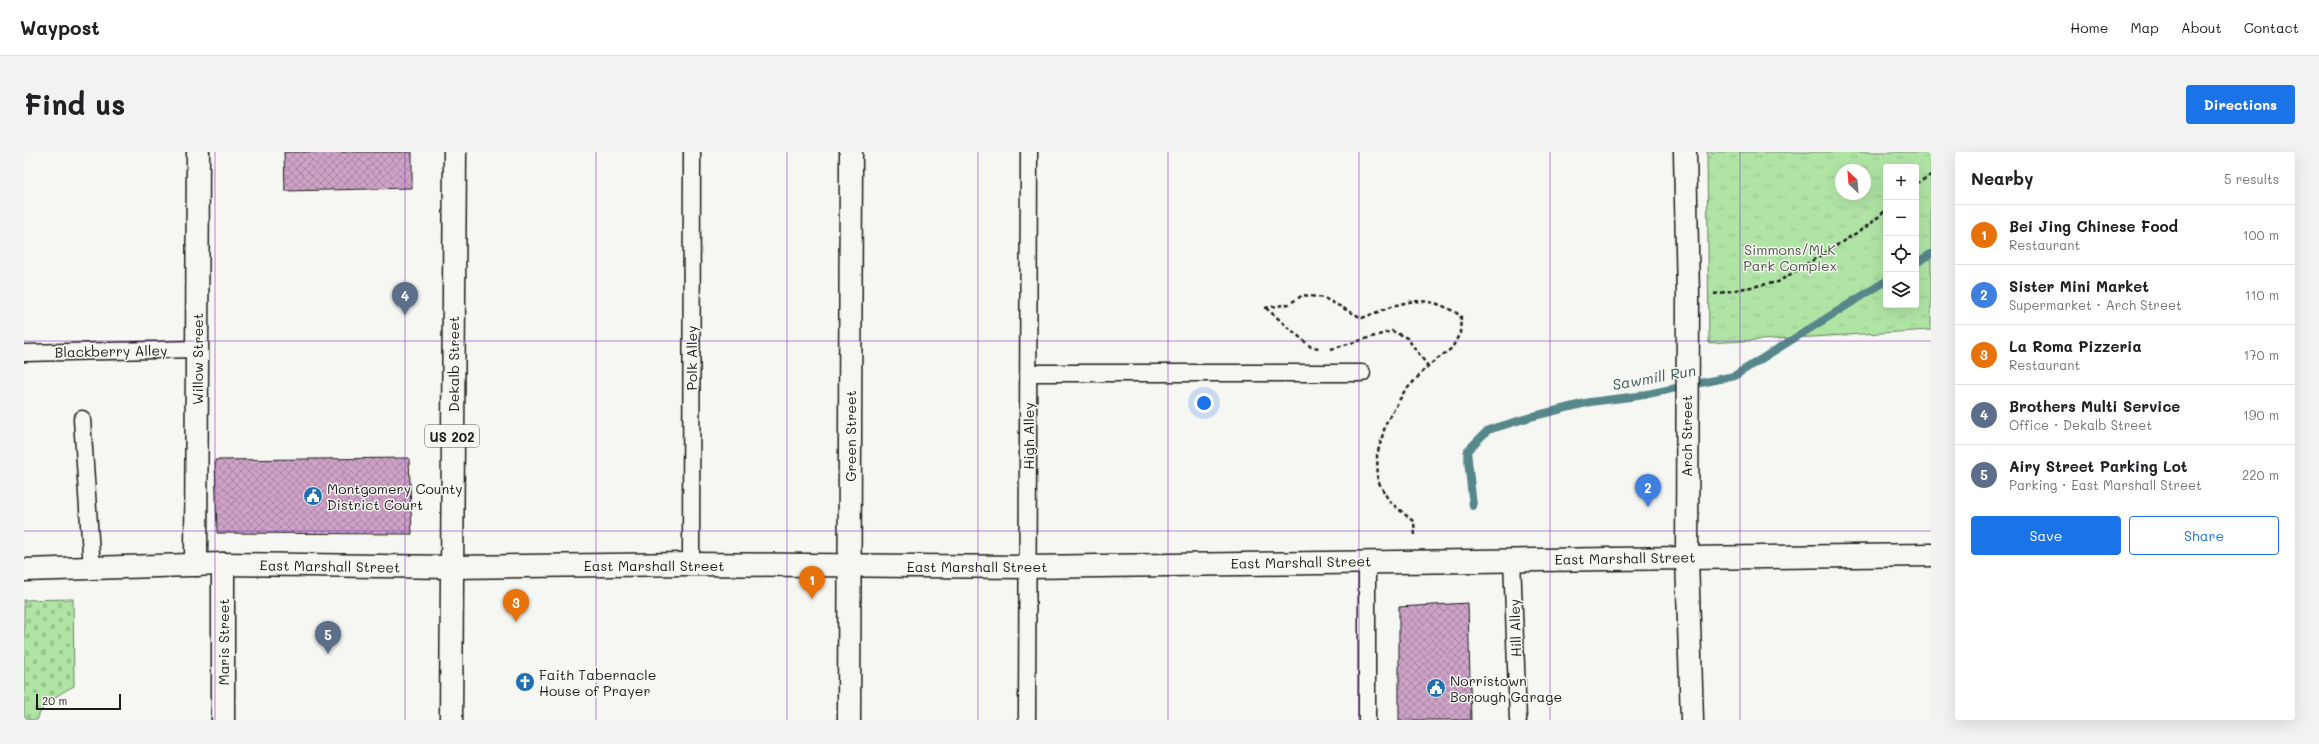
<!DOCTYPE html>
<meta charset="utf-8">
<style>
body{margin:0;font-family:Mali,sans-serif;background:#f2f2f2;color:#202124}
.controls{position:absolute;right:12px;top:12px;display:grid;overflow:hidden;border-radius:4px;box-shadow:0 4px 16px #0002}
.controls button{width:36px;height:36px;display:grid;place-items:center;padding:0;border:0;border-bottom:1px solid #e0e0e0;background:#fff;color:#202124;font:20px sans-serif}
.compass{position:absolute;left:1811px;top:12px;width:36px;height:36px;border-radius:50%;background:#fff;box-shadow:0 4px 16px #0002;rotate:334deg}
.scale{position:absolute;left:12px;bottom:10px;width:85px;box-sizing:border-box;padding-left:4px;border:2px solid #1c1c1c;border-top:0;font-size:11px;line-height:14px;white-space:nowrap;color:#1c1c1c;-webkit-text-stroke:3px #f6f6f2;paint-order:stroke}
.you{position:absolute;left:1180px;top:251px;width:14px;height:14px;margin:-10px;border:3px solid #fff;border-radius:50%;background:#1a73e8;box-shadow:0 0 0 6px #1a73e833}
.badge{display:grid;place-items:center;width:26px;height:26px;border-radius:50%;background:#1a73e8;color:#fff;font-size:13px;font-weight:700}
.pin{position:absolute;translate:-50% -33px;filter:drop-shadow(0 1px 2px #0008)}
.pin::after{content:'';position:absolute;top:21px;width:14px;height:12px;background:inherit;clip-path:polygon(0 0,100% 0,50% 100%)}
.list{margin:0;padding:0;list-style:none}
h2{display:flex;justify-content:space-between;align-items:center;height:52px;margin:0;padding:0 16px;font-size:17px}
h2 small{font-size:13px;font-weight:400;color:#757577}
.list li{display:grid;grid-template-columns:26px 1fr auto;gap:12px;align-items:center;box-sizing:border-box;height:60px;padding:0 16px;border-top:1px solid #e0e0e0}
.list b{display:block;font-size:15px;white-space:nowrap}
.list p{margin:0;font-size:13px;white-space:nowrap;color:#757577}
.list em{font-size:13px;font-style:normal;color:#757577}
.actions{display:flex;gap:8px;padding:12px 16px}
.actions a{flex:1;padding:9px 0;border:1px solid #1a73e8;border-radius:4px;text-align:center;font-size:14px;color:#1a73e8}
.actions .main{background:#1a73e8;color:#fff}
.icon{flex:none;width:22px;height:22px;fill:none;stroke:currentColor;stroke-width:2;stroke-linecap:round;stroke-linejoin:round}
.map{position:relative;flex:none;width:1907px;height:568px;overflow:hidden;border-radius:4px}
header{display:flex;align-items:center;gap:24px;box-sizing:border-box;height:56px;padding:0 20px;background:#fff;border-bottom:1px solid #e0e0e0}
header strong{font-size:19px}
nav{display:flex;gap:22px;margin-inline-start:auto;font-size:14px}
.intro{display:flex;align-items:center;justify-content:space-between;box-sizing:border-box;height:96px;padding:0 24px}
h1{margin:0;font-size:28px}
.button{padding:10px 18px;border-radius:4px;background:#1a73e8;color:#fff;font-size:14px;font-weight:700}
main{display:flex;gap:24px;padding:0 24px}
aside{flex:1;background:#fff;border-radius:4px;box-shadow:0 4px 16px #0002}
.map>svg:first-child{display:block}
.cemetery{fill:url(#cemetery-stones);stroke:#668060}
.park{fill:url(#park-tufts);stroke:#668060;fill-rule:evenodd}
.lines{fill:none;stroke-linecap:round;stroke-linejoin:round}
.stream{stroke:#56878a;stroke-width:8}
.building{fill:url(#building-cross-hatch);stroke:#1c1c1c}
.lane-casing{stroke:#1c1c1c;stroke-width:19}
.street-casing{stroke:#1c1c1c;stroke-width:25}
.secondary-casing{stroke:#1c1c1c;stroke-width:25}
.highway-casing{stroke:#1c1c1c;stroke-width:25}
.path{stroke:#1c1c1c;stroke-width:2.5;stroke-dasharray:4 3;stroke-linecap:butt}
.lane{stroke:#f6f6f2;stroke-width:16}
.street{stroke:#f6f6f2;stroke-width:22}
.secondary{stroke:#f6f6f2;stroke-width:22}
.highway{stroke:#f6f6f2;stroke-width:22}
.grid{fill:none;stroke:#7b2cbf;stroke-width:1;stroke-opacity:0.55}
.labels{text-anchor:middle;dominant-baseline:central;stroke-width:3;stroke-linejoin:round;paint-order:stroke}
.shield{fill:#f6f6f2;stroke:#5d5d5c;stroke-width:1}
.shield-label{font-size:13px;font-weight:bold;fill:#1c1c1c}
.park-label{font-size:14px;fill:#485845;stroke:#f6f6f2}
.street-label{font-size:14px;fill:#1c1c1c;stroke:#f6f6f2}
.poi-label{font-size:14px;fill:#1c1c1c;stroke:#f6f6f2;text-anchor:start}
.water-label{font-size:15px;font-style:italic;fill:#3e5b5c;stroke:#f6f6f2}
</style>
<header>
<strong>Waypost</strong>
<nav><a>Home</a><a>Map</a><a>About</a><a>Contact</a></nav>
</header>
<div class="intro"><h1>Find us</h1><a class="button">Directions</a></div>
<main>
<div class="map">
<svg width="1907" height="568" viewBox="0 0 1907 568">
<defs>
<pattern id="cemetery-stones" width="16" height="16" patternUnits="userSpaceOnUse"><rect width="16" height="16" fill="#b0e4a5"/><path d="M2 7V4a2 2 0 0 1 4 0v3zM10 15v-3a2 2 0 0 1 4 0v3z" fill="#97c38d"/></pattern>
<pattern id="park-tufts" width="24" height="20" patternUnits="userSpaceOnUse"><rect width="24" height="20" fill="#b0e4a5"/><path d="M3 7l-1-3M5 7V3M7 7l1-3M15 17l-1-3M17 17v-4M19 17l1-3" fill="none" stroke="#97c38d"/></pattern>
<pattern id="building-cross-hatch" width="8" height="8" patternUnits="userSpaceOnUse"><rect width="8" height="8" fill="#cea3c7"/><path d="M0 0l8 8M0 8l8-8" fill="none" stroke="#a684a1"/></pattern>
</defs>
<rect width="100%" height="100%" fill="#f6f6f2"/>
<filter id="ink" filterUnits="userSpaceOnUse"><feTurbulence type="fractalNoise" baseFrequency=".025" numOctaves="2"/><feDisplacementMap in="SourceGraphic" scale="8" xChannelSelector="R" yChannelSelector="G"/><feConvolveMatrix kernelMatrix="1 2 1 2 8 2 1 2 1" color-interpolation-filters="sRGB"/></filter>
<g filter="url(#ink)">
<path class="cemetery" d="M49,447L50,534C35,542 18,551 13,568H0V448Z"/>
<path class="park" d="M1683,0H1907V178L1685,191ZM1862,15H1892V153H1862ZM1817,18H1841V42H1817Z"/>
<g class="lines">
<path class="stream" d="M1892,111L1907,102
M1449,354L1443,299L1464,278L1510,264L1566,250L1614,244L1710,224L1862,129"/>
</g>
<path class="building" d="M260,0H388V36L261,39Z
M385,306L388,382L193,381L191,308Z
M1444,451L1447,568H1375V455Z"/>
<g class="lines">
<g class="lane-casing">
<path id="lane" d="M0,201L173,197
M1004,221H1338
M58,267L68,417
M1488,407L1494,568
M1343,409V568
M667,412L668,0
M1003,568L1005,0"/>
</g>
<g class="street-casing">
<path id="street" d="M1663,406L1907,403
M199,412V568
M172,413L174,0
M825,568L827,0"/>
</g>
<g class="secondary-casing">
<path id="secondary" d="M1661,0L1664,145L1663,406L1668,568
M0,418L199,412L428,415L667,412L1004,415L1663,406"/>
</g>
<g class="highway-casing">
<path id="highway" d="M427,568L431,0"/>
</g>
<path class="path" d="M1892,32L1907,23
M1690,142L1754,130L1845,73L1862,58
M1241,156L1265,152L1279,143L1300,146L1338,166C1378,151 1398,138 1437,164L1436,181L1428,196L1404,214L1380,240L1362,271L1353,303L1354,329L1365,349L1390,370L1391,384
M1242,156L1287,195L1296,196
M1307,197L1368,179L1383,186L1404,214"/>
<use href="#lane" class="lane"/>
<use href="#street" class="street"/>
<use href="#secondary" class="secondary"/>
<use href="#highway" class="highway"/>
</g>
</g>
<path class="grid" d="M191,0V568M381,0V568M572,0V568M763,0V568M954,0V568M1144,0V568M1335,0V568M1526,0V568M1716,0V568M0,189H1907M0,379H1907"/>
<defs>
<g id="civic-disc" transform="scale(1)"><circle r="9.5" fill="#1f6fb2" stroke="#f6f6f2"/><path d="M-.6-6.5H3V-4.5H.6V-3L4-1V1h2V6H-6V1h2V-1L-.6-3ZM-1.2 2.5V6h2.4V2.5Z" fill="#fff"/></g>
<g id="church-disc" transform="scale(1)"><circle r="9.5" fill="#1f6fb2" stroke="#f6f6f2"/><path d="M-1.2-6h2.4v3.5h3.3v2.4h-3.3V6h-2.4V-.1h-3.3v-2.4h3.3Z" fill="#fff"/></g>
</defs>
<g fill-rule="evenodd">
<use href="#civic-disc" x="289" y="344"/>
<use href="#church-disc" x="501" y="530"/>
<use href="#civic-disc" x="1412" y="536"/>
</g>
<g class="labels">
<rect class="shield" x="401" y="273" width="54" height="22" rx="3"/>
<g class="shield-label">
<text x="428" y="284">US 202</text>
</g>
<g class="park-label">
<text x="1766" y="97">Simmons/MLK<tspan x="1766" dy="16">Park Complex</tspan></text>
</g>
<g class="street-label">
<text transform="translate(87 199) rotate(-1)">Blackberry Alley</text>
<text transform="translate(667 206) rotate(-90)">Polk Alley</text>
<text transform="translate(173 207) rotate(-90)">Willow Street</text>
<text transform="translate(429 212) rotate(-90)">Dekalb Street</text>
<text transform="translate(826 284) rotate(-90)">Green Street</text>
<text transform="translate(1004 284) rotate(-90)">High Alley</text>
<text transform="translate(1662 284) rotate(-90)">Arch Street</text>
<text transform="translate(1601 406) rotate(-1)">East Marshall Street</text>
<text transform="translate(1277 410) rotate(-1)">East Marshall Street</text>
<text x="630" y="413">East Marshall Street</text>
<text transform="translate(306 414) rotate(1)">East Marshall Street</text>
<text x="953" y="414">East Marshall Street</text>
<text transform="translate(1491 476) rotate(-92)">Hill Alley</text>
<text transform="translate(199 490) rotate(-90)">Maris Street</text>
</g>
<g class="poi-label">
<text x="303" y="336">Montgomery County<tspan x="303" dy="16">District Court</tspan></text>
<text x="515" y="522">Faith Tabernacle<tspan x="515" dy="16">House of Prayer</tspan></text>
<text x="1426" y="528">Norristown<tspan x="1426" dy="16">Borough Garage</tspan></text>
</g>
<g class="water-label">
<text transform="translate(1630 225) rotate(-10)">Sawmill Run</text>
</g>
</g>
</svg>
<div class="controls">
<button>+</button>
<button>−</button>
<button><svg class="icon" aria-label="locate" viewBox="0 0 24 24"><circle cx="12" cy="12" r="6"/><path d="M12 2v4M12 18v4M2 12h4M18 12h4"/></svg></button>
<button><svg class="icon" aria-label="layers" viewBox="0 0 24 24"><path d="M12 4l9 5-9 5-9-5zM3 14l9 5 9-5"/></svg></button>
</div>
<svg class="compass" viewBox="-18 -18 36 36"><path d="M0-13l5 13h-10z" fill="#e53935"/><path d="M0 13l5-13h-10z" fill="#757577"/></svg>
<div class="scale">20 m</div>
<div class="you"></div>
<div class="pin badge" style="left:788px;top:447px;background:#e8710a">1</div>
<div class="pin badge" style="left:1624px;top:355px;background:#3f7fe0">2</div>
<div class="pin badge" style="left:492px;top:470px;background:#e8710a">3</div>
<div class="pin badge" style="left:381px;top:163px;background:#5c6f8a">4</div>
<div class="pin badge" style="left:304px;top:502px;background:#5c6f8a">5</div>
</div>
<aside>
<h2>Nearby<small>5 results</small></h2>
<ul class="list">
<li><span class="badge" style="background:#e8710a">1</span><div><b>Bei Jing Chinese Food</b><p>Restaurant</p></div><em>100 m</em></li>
<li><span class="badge" style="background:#3f7fe0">2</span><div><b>Sister Mini Market</b><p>Supermarket · Arch Street</p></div><em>110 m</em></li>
<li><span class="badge" style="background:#e8710a">3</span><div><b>La Roma Pizzeria</b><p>Restaurant</p></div><em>170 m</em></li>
<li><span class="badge" style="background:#5c6f8a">4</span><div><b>Brothers Multi Service</b><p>Office · Dekalb Street</p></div><em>190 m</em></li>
<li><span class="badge" style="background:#5c6f8a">5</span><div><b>Airy Street Parking Lot</b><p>Parking · East Marshall Street</p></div><em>220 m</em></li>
</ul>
<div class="actions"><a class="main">Save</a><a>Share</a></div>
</aside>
</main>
